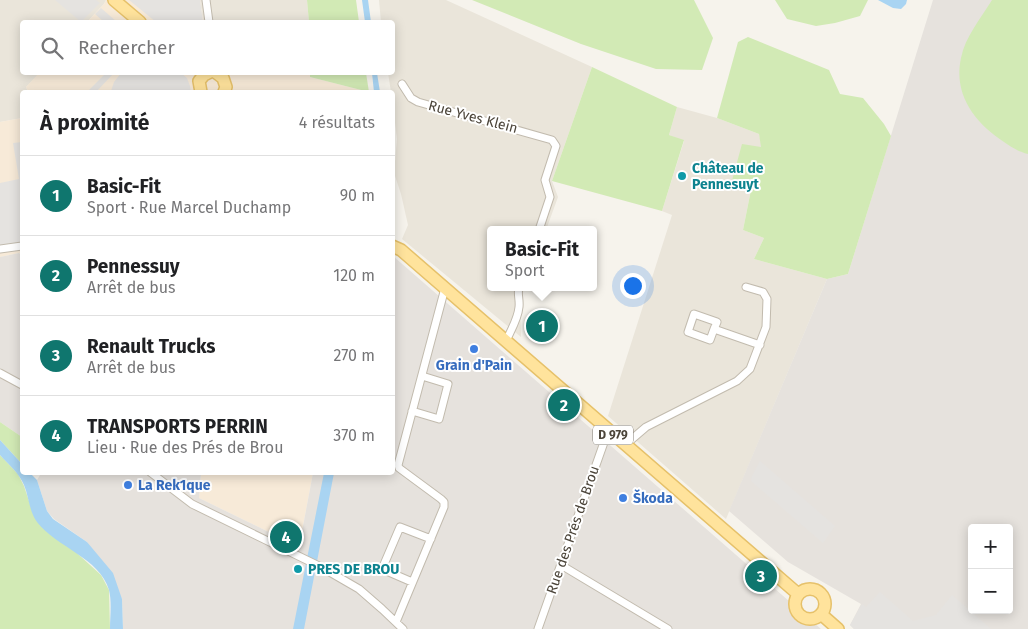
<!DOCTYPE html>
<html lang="fr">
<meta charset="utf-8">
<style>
body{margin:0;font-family:"Fira Sans",sans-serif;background:#f2f2f2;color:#202124}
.controls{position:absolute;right:15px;bottom:15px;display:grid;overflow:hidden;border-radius:5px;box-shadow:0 2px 12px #0003}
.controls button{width:45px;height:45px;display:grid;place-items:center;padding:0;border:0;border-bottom:1px solid #e0e0e0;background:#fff;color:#202124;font:25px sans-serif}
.you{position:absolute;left:632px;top:285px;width:18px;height:18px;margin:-12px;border:4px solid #fff;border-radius:50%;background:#1a73e8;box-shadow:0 0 0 8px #1a73e833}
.badge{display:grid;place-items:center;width:32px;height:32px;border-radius:50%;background:#0f766e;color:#fff;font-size:16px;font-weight:700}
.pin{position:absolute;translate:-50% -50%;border:2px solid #fff;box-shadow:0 1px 5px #0006}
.popup{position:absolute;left:487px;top:226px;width:110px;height:65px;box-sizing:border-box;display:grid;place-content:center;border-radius:5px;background:#fff;filter:drop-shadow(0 1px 4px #0005);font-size:16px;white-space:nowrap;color:#757577}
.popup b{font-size:19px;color:#202124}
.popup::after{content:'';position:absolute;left:50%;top:100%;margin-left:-10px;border:10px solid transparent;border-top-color:#fff}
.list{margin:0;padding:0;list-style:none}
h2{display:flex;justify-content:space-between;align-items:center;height:65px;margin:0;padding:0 20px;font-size:21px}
h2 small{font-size:16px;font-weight:400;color:#757577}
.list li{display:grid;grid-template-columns:32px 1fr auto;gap:15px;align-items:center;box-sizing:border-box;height:80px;padding:0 20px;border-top:1px solid #e0e0e0}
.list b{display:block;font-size:19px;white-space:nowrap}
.list p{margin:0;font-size:16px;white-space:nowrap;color:#757577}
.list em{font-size:16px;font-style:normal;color:#757577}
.icon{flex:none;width:28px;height:28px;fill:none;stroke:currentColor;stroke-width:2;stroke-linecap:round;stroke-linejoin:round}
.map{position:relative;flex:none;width:1028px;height:629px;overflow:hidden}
.search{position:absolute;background:#fff;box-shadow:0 2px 12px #0003;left:20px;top:20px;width:375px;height:55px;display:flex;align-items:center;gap:12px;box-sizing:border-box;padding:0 18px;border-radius:5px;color:#757577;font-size:19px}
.panel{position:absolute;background:#fff;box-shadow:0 2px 12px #0003;left:20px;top:90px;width:375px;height:385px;border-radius:5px}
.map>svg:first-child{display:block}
.residential{fill:#eae5da}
.commercial{fill:#f7ead8}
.industrial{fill:#e6e2dd;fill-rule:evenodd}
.green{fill:#d2eab5}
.parking{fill:#e5e3e0}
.water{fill:#a9d4f2}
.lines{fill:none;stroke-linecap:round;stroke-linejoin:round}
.street-casing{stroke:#c2bbae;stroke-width:9}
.primary-casing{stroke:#e6c16a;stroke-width:14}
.street{stroke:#fff;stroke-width:7}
.primary{stroke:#ffe39c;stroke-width:11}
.culture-dot{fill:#0f9aa8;stroke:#fff;stroke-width:2}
.shop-dot{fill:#3f7fe0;stroke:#fff;stroke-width:2}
.labels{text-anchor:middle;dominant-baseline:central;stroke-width:4;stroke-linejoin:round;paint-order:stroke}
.shield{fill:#fff;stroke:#817c74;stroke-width:1}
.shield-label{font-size:12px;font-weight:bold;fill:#4b4439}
.street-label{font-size:14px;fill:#4b4439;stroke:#fff}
.culture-label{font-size:14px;font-weight:bold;fill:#0d838f;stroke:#fff;text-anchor:start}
.shop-label{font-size:14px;font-weight:bold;fill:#366cbe;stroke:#fff;text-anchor:start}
</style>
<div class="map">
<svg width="1028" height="629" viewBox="0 0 1028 629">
<rect width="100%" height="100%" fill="#f6f3ec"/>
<path class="residential" d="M0,0H106L104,4L87,22H22V72L40,73L26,87L28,92H22V118L0,122Z
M200,0H307L309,22H203Z
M379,0H446L592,67L552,181L558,197L546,230H491V287H525L520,300L521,337L402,239L408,225L401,194L394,173L397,139L393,107L392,92H391L388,73L392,72V22H381Z
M677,107L717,118L759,134L762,147L731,184L751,190L743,230L764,238L754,259L827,279L726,519L608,416L672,215L662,211L684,141L669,135Z"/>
<path class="commercial" d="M106,0H200L203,22H87L104,4Z
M40,72H310V77L369,92H28L26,87Z
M22,118V256L19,253L0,257V122Z
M201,473H313L300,542L285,540L199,498Z"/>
<path class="industrial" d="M933,0H1028V629H854L850,625L861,604L788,562L729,511L827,279L848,274ZM972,528H1009V610H972Z
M19,253L22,256V437L0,422V257Z
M393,256L821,629H123L122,599L87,542L54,519L47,511L37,480L42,472L201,473L199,498L285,540L300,542L313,473L392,472Z"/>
<path class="green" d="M307,0H356L359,22H309Z
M472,0H694L713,38L702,70L656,69L581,44Z
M775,0H868L860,16L835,23L816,26L787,19Z
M992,0H1028V154C1019,152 1011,147 1004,142C975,123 953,95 961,58C965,37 981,18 992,0Z
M748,37L829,70L840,94L863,98L884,124L891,136L848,274L827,279L754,259L764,238L743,230L751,190L731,184L742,144L761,147L759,134L717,118L738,42Z
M592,67L677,107L669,135L684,140L662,211L552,181Z
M310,73H366L369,92L310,77Z
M0,422L22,437V464L0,440Z
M0,455L18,474L24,486L33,513L101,575L109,590L110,629H0Z"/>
<path class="parking" d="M55,0H96L100,3L81,22Z
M129,0H200L203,22H156Z
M101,8L117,22H104L95,14Z
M106,73H114L96,92H87Z
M181,73L187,78L190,86L191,92H112L111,91L114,82L121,73Z
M22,142V242L0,246V183L19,179L13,143Z
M760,461L835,526L823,543L751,481L752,476Z
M880,592L913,621L936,615L952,595L991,629H854L850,625L862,604L866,607Z"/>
<path class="water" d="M362,0H368L371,22H365Z
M878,0H907L906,4L901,9L893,8Z
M372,73H377L380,92H374Z
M0,440L22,464V472L30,473L37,480L47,511L53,519L87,542L113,573L122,599L123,629H110C110,617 112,602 109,590C100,558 56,547 37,522C29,511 29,497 24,485C19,473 9,465 0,455Z
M324,473H334L304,629H293Z"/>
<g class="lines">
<g class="street-casing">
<path id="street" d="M206,0L209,22
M402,84L411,98L418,102L552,140L556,146L545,180L550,197L539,230
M0,249L22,246
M714,329L710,340L688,332L694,314L717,322L714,329L760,345
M506,341C511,330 518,319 519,307C520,300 517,294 519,287
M0,373L22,385
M412,411L439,419L448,384L422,376
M625,445L646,427L737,381L750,369L766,327L767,299L763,292L746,287
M150,472L192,504L321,567L359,589L382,609L403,629
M561,565L668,629
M412,582L382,569L400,527L431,539
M396,622L444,507V502L441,499L399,468L398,465L445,288
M538,629L608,431"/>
</g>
<g class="primary-casing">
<path id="primary" d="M114,0L140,22
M215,72L223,78L226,87L224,92
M201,92L199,81L204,75L210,72
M392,246L401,250L798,594
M795 604a15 15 0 1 1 30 0a15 15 0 1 1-30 0Z
M821,614L838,629"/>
</g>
<use href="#street" class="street"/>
<use href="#primary" class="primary"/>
</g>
<g class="culture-dot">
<circle cx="682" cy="176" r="5"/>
<circle cx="298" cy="569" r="5"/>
</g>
<g class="shop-dot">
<circle cx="474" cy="349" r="5"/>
<circle cx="128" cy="485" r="5"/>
<circle cx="623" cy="498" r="5"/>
</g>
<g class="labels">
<rect class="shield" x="593" y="425.5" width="40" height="19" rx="4"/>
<g class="shield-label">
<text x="613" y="435">D 979</text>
</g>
<g class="street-label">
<text transform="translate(473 117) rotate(15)">Rue Yves Klein</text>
<text transform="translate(573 530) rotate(-71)">Rue des Prés de Brou</text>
</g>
<g class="culture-label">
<text x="692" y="168">Château de<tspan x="692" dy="16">Pennesuyt</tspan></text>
<text x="308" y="569">PRES DE BROU</text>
</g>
<g class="shop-label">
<text x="474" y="365" text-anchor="middle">Grain d'Pain</text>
<text x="138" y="485">La Rek1que</text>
<text x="633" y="498">Škoda</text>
</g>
</g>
</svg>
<div class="controls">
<button>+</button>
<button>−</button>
</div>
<div class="you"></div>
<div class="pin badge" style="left:542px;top:326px">1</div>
<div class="popup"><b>Basic-Fit</b>Sport</div>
<div class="pin badge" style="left:564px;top:405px">2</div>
<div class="pin badge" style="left:761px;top:576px">3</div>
<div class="pin badge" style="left:286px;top:537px">4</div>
<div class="search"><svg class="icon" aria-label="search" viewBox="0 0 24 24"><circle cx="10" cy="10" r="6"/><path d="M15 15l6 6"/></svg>Rechercher</div>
<section class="panel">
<h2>À proximité<small>4 résultats</small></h2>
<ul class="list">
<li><span class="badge">1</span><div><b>Basic-Fit</b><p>Sport · Rue Marcel Duchamp</p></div><em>90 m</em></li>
<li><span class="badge">2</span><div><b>Pennessuy</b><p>Arrêt de bus</p></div><em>120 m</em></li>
<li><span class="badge">3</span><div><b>Renault Trucks</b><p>Arrêt de bus</p></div><em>270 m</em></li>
<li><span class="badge">4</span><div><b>TRANSPORTS PERRIN</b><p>Lieu · Rue des Prés de Brou</p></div><em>370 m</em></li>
</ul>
</section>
</div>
